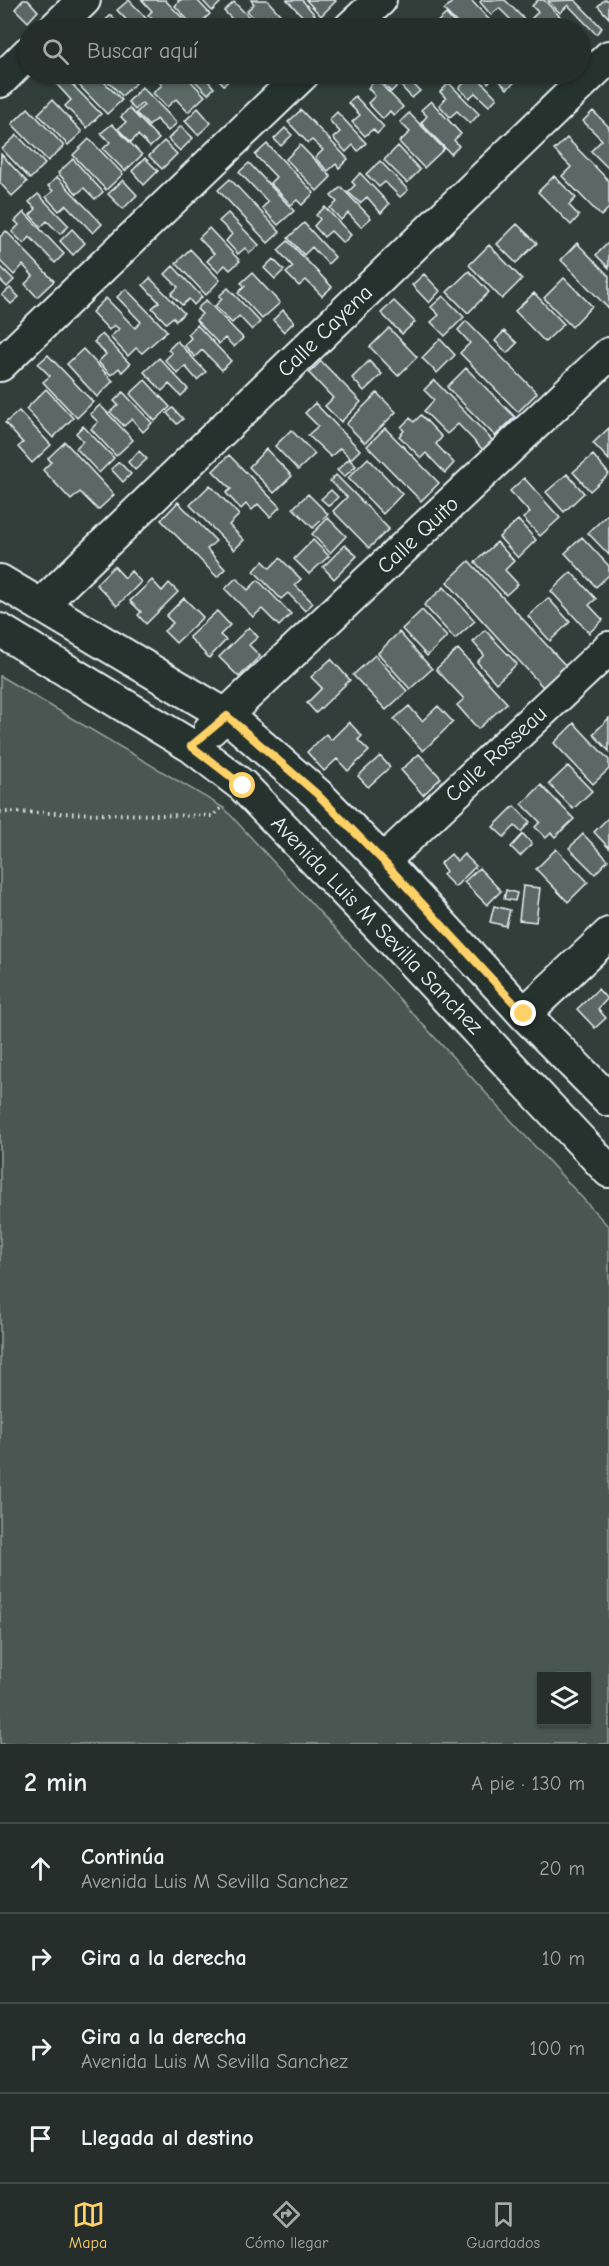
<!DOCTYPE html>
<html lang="es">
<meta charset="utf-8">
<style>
body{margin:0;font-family:"Comic Neue",sans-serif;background:#323a37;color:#f1f3f6}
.controls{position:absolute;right:18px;bottom:18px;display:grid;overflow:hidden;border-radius:0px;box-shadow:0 2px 4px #0004}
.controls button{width:54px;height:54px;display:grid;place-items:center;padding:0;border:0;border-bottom:2px solid #424a47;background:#262e2b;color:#f1f3f6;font:30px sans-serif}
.stop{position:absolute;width:18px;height:18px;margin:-14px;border:4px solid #ffd166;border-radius:50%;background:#fff}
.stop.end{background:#ffd166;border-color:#fff;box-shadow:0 2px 6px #0008}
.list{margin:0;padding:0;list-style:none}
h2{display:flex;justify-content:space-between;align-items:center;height:78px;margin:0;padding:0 24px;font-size:26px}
h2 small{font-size:20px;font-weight:400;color:#a4a8a9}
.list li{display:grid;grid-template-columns:39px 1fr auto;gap:18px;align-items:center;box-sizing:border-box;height:90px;padding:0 24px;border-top:2px solid #424a47}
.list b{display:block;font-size:22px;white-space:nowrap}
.list p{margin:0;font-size:20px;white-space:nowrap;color:#a4a8a9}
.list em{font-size:20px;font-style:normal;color:#a4a8a9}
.icon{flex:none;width:33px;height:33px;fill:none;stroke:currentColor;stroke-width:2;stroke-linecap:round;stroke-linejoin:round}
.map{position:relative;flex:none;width:609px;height:1744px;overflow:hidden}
.search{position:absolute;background:#262e2b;box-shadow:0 2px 4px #0004;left:18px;right:18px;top:18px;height:66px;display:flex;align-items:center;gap:15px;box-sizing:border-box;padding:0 21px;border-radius:33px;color:#a4a8a9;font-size:22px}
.sheet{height:438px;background:#262e2b}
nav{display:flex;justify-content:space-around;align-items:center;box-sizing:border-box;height:84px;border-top:2px solid #424a47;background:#262e2b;font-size:16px;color:#a4a8a9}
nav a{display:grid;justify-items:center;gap:3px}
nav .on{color:#ffd166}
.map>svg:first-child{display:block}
.green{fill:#495651;stroke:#98a4a4;stroke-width:1.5;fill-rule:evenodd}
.building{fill:#5c6865;stroke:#e8f1f8;stroke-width:1.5}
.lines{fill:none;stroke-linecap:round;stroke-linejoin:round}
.street-casing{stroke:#e8f1f8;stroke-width:36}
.path{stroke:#e8f1f8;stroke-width:4;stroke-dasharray:1.5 4.5;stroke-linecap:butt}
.street{stroke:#26332d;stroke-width:32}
.route{stroke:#ffd166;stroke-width:8}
.labels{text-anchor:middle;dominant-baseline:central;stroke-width:4.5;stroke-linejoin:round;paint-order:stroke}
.street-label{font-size:22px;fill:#e8f1f8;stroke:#26332d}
</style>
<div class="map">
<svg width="609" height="1744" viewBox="0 0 609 1744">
<rect width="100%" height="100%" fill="#323e39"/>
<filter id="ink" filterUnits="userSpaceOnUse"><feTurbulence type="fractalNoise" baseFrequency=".0167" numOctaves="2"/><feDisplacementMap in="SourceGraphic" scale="12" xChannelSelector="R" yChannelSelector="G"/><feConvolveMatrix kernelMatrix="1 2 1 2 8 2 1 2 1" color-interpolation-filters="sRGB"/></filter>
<g filter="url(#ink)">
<path class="green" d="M0,676L224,808L609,1227V1744H0ZM542,1676H586V1722H542Z"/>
<path class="building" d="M23,0H28L38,11L28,22L15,9Z
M129,0L155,28H134L117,10Z
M142,0H165L192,28H162L148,15L152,11Z
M178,0H197L210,14L195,28L175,6L179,1Z
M202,0H223L212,11Z
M251,0H267L287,22L277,28L266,16L259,23L247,11L254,4Z
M287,0H302L315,15L308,22Z
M306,0H334L336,1L321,16Z
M454,0H471L497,28H462L444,10Z
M482,0H505L524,19L517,26L499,8L491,15L480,2Z
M538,0H544L571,28H553L549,24L545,28H539L530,20L538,12L532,6Z
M575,0L602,28L596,34L568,5L560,13L548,1Z
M604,0H609V18L598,6Z
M234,2L260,28H229L226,25L232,19L224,11Z
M446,14L459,28H435L433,26Z
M111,15L123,28H97Z
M55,74H62L101,114L87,128L65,106L71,100L51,78Z
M68,74H96L122,100L107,114Z
M101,74H130L138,81L122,96Z
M156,74H169L174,79L181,74H184L205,96L188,112L176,99L167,107L153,93L162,85L153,76Z
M188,74H205L203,75L214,88L208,94Z
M213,74H234L235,75L224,85Z
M379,74H403L420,91L412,98L399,84L391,92L376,76Z
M410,74H438L430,81L426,77L419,83Z
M458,74H474L497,98L489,106L475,93L469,98L459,88L465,82Z
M480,74H509L516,81L507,89L495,76L488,83Z
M376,79L403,107L394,116L390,111L383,119L368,103L375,96L368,88Z
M449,83L479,114L470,124L457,111L450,117L439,105L446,98L440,92Z
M142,87L177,123L168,131L156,119L149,126L136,113L144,105L142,103L135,110L128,102Z
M355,96L384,127L377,134L373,129L365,136L352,122L360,115L348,103Z
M52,100L82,132L68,145L38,114Z
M431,101L461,134L454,140L459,146L451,154L421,123L427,116L421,110Z
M28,108L64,146L48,161L12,124Z
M129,108L159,139L150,147L138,135L131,142L118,129L126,122L121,117Z
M198,108L211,123L198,135L185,121Z
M301,110L348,159L339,168L336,164L328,171L315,158L323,150L312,140L308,143L288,122Z
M593,111L609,127V169L591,151L602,140L583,121Z
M337,112L366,143L358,151L353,145L346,152L333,138L340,132L329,120Z
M409,113L444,149L424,168L399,142L410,132L400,122Z
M112,124L142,155L125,171L103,149L110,142L101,133Z
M181,126L193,138L180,151L168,139Z
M285,128L292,135L281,146L274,139Z
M17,135L45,164L30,179L2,149Z
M567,138L609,181V208L601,216L562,176L571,167L554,150Z
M89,139L123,174L106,190L73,155Z
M164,141L177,154L162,169L149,156Z
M267,144L314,193L302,205L297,200L291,205L270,183L276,177L255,155Z
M300,145L331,177L317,191L286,159Z
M398,146L420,170L407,183L384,160Z
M1,154L27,182L12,196L0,183Z
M145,158L158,171L144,185L132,171Z
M73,159L103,192L95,199L84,188L77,194L58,173Z
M380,161L408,190L400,197L385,182L379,187L366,174Z
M249,163L294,211L278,225L262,208L268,202L239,172Z
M360,173L389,204L381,213L367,197L360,203L348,192L355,185L352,182Z
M554,176L576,198L569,205L579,216L571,225L538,192Z
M57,177L102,224L93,233L66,205L59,211L46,197L53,191L48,186Z
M230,179L280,232L268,243L218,190Z
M123,180L137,195L123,209L108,194Z
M341,187L371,218L361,227L348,213L341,220L330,208L337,202L331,196Z
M38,194L69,226L60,234L47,221L41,227L30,215L36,209L29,202Z
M325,207L351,235L343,243L331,231L324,237L314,226L320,219L316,215Z
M24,212L64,254L55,263L30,237L24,244L12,232L19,225L15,221Z
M228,213L259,245L250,253L245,248L238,254L226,241L232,234L219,221Z
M304,223L335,257L328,264L312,247L304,255L288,238Z
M517,224L537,243L516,263L497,244Z
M209,228L240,261L230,270L225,265L218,272L207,261L214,254L199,238Z
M72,229L85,243L73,255L60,241Z
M6,231L54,281L37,297L25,284L33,276L23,265L14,275L0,261V237Z
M288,241L332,287L322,296L306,280L299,286L286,273L293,267L278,250Z
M609,242V268L596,255Z
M577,243L609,276V309L561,260Z
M489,245L522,279L502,299L469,265Z
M190,249L220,280L206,295L176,263Z
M273,259L284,270L275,279L264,268Z
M0,266L14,280L7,287L0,280Z
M173,266L202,297L194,305L189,299L182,305L171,294L178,287L165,274Z
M469,271L489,292L468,313L447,292Z
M252,273L280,303L262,319L238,293L245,286L241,283Z
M424,274L440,291L429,303L412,285Z
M150,278L184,313L176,321L173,317L166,323L152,308L159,302L143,285Z
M564,278L592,306L572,327L544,298Z
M10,288L19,297L11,304L2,295Z
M228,288L260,322L252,330L239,316L232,323L215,306L222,299L219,296Z
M126,289L167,331L142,353L136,348L128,356L110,337L119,329L114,325L109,330L92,312L106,298L135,328L141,322L117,297Z
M534,293L564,324L545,342L515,311Z
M443,296L464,317L445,336L431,322L439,315L431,307Z
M206,300L243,338L234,347L225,338L219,344L196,320L202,314L197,309Z
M394,301L415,322L402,334L381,313Z
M283,310L294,322L284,332L273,320Z
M466,321L537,393L518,412L460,353L470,343L458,330Z
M197,325L231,361L222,370L202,350L195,357L184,345L191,338L188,334Z
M389,328L417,357L398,376L370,347Z
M504,331L517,343L507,353L495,341Z
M102,334L130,364L122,372L119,368L111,375L98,362L106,354L94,342Z
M440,339L455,355L437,373L422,358Z
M177,341L206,372L197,380L185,366L178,374L165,360L172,353L168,350Z
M83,349L113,381L97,397L67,364Z
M48,355L93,402L77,418L43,382L50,376L38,364Z
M159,358L188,389L181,396L169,384L162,391L144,372Z
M321,361L361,402L341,422L325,406L333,398L309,373Z
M369,361L382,374L364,391L352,378Z
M466,368L515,417L495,436L447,387Z
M145,380L170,407L155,421L130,394Z
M434,380L494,442L484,451L458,424L447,434L424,411L434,400L424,390Z
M46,389L73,418L53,438L26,409Z
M123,392L152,423L143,432L132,419L124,426L110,412L118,405L114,401Z
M377,393L396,412L365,443L346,424Z
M315,403L360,450L351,459L340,448L331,457L308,435L318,426L305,413Z
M100,405L133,440L116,456L91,429L98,422L90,414Z
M173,408L183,419L177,424L167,413Z
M19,411L51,445L32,463L18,447L23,443L5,423Z
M421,415L442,437L436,444L454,463L445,473L426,453L421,458L399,436L404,431L401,427L410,418L414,422Z
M83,426L114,458L99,473L76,448L83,441L76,433Z
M385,428L439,483L421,501L367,446Z
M609,428V460L593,443Z
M291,430L315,454L298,470L275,446Z
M65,442L114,495L98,510L80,492L71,500L43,470L51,462L48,458Z
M266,449L292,476L274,493L249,467Z
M139,451L147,459L135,470L128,462Z
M229,455L280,507L270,517L258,504L252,510L246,504L241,509L226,493L231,489L213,471Z
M593,455L609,474L590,491L573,472Z
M368,458L402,494L383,514L348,478Z
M349,459L356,466L344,477L337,470Z
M119,462L131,474L123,482L111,469Z
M567,474L584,493L564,512L546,492Z
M336,475L389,529L369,548L333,511L347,497L330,481Z
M524,478L560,518L540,536L523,518L530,513L510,491Z
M210,485L239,515L229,525L244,540L234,550L190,505Z
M331,490L338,497L329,506L321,499Z
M308,494L328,514L313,528L293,508Z
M178,502L216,541L207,549L225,569L217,577L161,520Z
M607,515L609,518V555L588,533Z
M328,518L346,536L330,553L312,534Z
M518,520L536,540L518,558L499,537Z
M582,537L609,566V575L596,587L565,553Z
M313,540L329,556L309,574L294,559Z
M497,542L514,561L505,570L518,584L506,595L475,562Z
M345,545L357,556L334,579L323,567Z
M280,558L301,579L295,585L313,603L305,611L288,593L281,599L254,571L263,561L270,568Z
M469,561L566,666L543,687L447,582Z
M114,566L125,578L131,571L141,582L117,606L96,584Z
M571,572L596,599L589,605L603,620L589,633L551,591Z
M236,578L248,590L258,580L291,614L279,626L262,609L253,617L225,589Z
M152,580L162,591L169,583L178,592L146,624L138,615L141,612L130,601Z
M444,587L475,621L455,639L424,605Z
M184,598L203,617L176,643L164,631L173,623L166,616Z
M548,598L570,622L550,641L528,616Z
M422,610L447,637L427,656L402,629Z
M217,611L230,625L220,635L226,640L209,658L189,637Z
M249,627L258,637L249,645L260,656L239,677L219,657Z
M485,630L517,664L496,683L477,662L484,655L473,642Z
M399,632L432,669L410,689L378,653Z
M458,649L507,703L478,729L457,705L464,699L436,669Z
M375,655L407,691L386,710L353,675Z
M331,659L350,680L316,713L307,703L322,688L311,677Z
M409,706L422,721L438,706L453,722L423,751L394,719Z
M609,718V751L593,734Z
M349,722L362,736L358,740L369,751L348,771L337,759L324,771L307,752L326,734L331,740Z
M574,723L609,760V769L593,784L554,743Z
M419,754L441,778L423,795L401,770Z
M380,756L390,767L368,787L358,776Z
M568,766L592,791L573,809L549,784Z
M541,785L574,819L555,837L551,833L546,838L535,827L540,822L522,804Z
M514,806L530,822L521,832L515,826L504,837L493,827Z
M609,817V848L594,832Z
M523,834L532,844L520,856L511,847Z
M583,834L608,860L595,874L569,848Z
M556,849L588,882L568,902L536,869Z
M451,854L457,861L464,854L476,866L455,887L443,875L446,871L440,864Z
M479,868L501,891L487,905L464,882Z
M523,886L540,888L536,922L519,920Z
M506,890L517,893L515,901L504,899Z
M494,906L510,910L506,926L490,922Z
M598,989L607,999L598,1009L606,1018L595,1028L577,1009Z"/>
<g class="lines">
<g class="street-casing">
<path id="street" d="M55,28L84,0
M350,28L380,0
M0,81L28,53
M0,365L303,74
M0,581L227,716L317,794L383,861L524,1014L609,1100
M41,605L609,57
M0,630L191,746L243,786L391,939L609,1171
M210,730L609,354
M383,861L609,648
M524,1014L609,934"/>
</g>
<path class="path" d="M0,812L213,816L223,806"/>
<use href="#street" class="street"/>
</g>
</g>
<g class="lines" filter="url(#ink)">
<path class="route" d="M243,786L191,746L227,716L317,794L383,861L524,1014"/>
</g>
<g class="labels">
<g class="street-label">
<text transform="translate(325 331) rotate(-44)">Calle Cayena</text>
<text transform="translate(418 535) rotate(-43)">Calle Quito</text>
<text transform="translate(496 754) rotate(-43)">Calle Rosseau</text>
<text transform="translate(377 925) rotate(46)">Avenida Luis M Sevilla Sanchez</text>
</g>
</g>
</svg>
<div class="controls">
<button><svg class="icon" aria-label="layers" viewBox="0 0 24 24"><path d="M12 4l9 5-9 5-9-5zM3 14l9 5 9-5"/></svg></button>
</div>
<div class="stop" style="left:243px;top:786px"></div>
<div class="stop end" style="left:524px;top:1014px"></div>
<div class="search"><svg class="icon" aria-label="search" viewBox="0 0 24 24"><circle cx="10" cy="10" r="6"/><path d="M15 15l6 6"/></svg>Buscar aquí</div>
</div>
<section class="sheet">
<h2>2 min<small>A pie · 130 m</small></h2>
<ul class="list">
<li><svg class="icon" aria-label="ahead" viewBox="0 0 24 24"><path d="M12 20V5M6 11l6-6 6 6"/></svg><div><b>Continúa</b><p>Avenida Luis M Sevilla Sanchez</p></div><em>20 m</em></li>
<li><svg class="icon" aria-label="right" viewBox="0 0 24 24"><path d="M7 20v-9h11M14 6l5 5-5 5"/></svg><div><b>Gira a la derecha</b></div><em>10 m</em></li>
<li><svg class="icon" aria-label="right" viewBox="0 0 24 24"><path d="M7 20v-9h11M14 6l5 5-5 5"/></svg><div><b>Gira a la derecha</b><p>Avenida Luis M Sevilla Sanchez</p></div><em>100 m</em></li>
<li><svg class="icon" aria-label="arrive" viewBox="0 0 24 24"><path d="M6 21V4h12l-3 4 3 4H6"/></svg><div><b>Llegada al destino</b></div></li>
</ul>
</section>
<nav>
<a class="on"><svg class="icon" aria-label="map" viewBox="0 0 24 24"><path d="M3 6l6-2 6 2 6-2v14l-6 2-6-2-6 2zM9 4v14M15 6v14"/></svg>Mapa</a>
<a><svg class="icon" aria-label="directions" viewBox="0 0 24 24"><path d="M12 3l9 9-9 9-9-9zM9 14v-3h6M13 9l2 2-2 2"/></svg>Cómo llegar</a>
<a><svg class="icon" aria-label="saved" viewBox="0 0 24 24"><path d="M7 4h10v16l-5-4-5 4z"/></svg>Guardados</a>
</nav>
